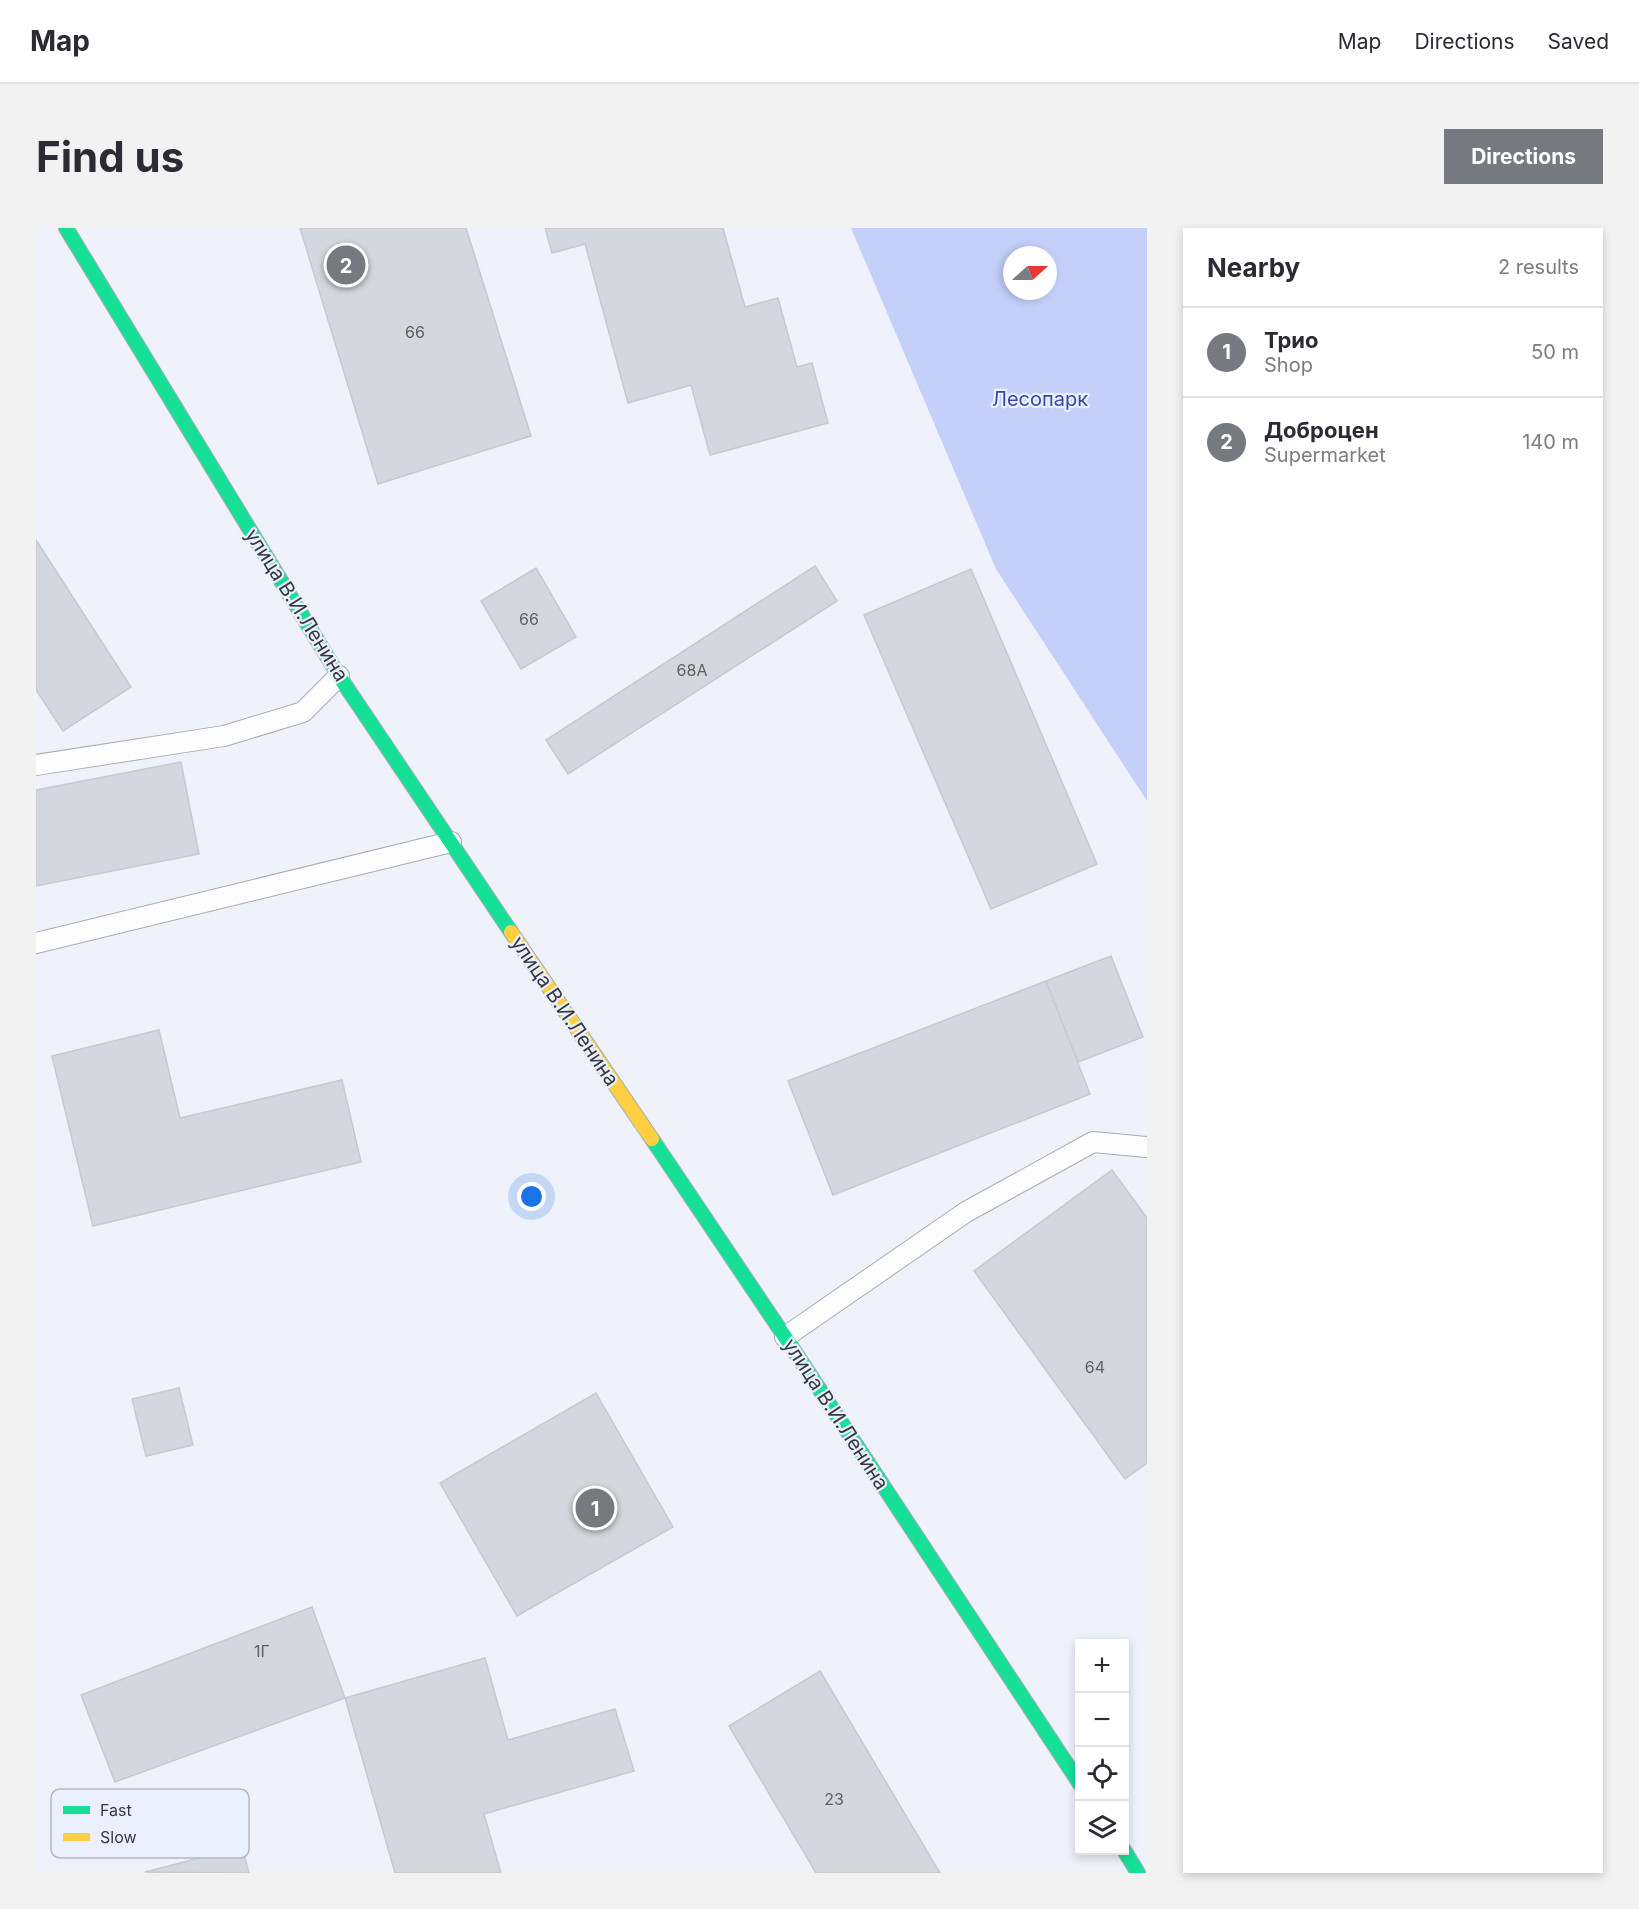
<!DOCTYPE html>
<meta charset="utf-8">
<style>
body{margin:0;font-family:Inter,sans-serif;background:#f2f2f3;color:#2b2b33}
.controls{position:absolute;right:18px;bottom:18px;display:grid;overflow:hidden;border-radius:0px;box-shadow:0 3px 9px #0003}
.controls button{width:54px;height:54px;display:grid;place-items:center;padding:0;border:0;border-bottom:2px solid #e1e1e2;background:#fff;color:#2b2b33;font:30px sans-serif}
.compass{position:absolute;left:967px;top:18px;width:54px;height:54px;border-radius:50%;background:#fff;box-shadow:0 3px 9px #0003;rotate:69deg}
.you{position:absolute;left:496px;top:969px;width:21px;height:21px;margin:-15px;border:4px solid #fff;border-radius:50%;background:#1a73e8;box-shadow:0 0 0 9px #1a73e833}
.badge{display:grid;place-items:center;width:39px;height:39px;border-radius:50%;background:#767980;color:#fff;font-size:20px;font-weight:700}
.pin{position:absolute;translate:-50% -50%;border:3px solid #fff;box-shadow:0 2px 6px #0006}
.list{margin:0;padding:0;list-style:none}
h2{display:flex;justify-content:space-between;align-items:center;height:78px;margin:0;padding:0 24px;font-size:26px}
h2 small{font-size:20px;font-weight:400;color:#7c7c81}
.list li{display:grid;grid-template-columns:39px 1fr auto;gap:18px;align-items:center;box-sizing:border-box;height:90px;padding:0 24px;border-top:2px solid #e1e1e2}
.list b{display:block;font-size:22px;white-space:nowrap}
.list p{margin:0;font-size:20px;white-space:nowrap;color:#7c7c81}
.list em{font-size:20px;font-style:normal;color:#7c7c81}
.icon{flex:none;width:33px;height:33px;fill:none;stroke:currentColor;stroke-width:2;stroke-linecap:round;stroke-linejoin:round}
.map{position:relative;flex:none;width:1111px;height:1645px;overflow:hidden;border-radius:0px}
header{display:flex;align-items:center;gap:36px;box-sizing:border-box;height:84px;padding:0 30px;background:#fff;border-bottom:2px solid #e1e1e2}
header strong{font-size:28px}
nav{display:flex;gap:33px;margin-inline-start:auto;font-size:21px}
.intro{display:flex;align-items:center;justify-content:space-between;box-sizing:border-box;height:144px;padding:0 36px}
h1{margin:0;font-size:42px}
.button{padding:15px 27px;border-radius:0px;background:#767980;color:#fff;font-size:21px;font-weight:700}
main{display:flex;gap:36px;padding:0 36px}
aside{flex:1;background:#fff;border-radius:0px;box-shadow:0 3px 9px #0003}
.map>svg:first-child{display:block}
.forest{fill:#c4d0fa;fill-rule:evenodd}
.building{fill:#d5d7de;stroke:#c7c9d0;stroke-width:1.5}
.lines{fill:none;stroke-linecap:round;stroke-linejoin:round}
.lane-casing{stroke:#a9abb1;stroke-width:22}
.fast-casing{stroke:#a9abb1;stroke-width:16}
.slow-casing{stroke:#a9abb1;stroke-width:16}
.lane{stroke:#fdfdfe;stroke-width:20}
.fast{stroke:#16e098;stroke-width:14}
.slow{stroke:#ffcf43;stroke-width:14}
.labels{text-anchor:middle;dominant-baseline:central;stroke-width:4.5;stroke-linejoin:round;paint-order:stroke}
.number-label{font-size:16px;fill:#5d6066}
.park-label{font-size:20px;fill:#3848aa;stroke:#ebf0fe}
.street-label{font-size:20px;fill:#35383e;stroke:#ebf0fe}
.key{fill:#ebf0fe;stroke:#b4b9c4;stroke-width:1.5}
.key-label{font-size:16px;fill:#35383e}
</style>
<header>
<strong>Map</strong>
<nav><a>Map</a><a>Directions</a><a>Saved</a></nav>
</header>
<div class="intro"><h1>Find us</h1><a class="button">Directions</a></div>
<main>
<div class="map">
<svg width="1111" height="1645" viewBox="0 0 1111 1645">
<rect width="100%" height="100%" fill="#eff2fa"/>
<path class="forest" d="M815,0H1111V573L960,341ZM976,27H1012V63H976Z"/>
<path class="building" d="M264,0H430L495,208L342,256Z
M509,0H687L709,79L742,70L761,139L776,135L792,195L674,227L655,157L592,175L549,16L516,25Z
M0,312L95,459L27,503L0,462Z
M779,338L801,373L532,546L510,512Z
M500,340L540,409L485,441L445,373Z
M935,341L1061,636L955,681L828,387Z
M145,534L163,626L0,658V562Z
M1075,728L1107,809L1042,834L1010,753Z
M1010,753L1054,866L797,967L752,853Z
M123,802L144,890L306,852L325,934L57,998L16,828Z
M1076,942L1111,990V1235L1089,1251L938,1043Z
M143,1160L157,1217L110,1228L96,1171Z
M560,1165L637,1299L481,1388L404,1255Z
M276,1379L309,1470L79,1554L45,1467Z
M449,1430L472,1512L579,1481L598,1543L448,1586L465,1645H359L309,1470Z
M784,1443L904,1645H780L693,1498Z
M206,1619L213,1645L109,1644Z"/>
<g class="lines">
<g class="lane-casing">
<path id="lane" d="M0,537L188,508L267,484L303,448
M0,715L415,614
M749,1109L930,984L1057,914L1111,919"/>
</g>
<g class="fast-casing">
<path id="fast" d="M30,0L303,448L475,704
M616,911L749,1109L1044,1556
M1088,1622L1102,1645"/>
</g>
<g class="slow-casing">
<path id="slow" d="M475,704L616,911"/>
</g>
<use href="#lane" class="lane"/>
<use href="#fast" class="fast"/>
<use href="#slow" class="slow"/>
</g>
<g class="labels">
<g class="number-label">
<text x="379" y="104">66</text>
<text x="493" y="391">66</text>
<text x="656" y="442">68А</text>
<text x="1059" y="1139">64</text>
<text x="226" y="1423">1Г</text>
<text x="798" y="1571">23</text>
</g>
<g class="park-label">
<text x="1004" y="171">Лесопарк</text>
</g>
<g class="street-label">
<text transform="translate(261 377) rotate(58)">улица В.И.Ленина</text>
<text transform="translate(529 783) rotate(56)">улица В.И.Ленина</text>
<text transform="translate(800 1186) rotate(57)">улица В.И.Ленина</text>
</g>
</g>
<rect x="15" y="1561" width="198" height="69" rx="9" class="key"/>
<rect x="27" y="1578" width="27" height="8" fill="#16e098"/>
<rect x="27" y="1605" width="27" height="8" fill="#ffcf43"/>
<g class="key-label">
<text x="64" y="1588">Fast</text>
<text x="64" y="1615">Slow</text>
</g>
</svg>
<div class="controls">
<button>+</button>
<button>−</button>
<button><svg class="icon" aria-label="locate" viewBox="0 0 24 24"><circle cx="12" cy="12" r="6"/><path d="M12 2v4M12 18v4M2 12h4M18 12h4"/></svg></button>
<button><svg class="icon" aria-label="layers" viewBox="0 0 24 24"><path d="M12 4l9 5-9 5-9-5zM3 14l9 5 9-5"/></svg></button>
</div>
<svg class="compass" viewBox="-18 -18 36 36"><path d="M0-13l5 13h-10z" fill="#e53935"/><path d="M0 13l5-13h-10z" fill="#7c7c81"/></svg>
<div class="you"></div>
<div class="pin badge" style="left:559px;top:1280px">1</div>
<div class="pin badge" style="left:310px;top:37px">2</div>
</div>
<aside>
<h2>Nearby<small>2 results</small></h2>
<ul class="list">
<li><span class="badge">1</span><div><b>Трио</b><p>Shop</p></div><em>50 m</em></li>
<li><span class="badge">2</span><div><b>Доброцен</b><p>Supermarket</p></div><em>140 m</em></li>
</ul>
</aside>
</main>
